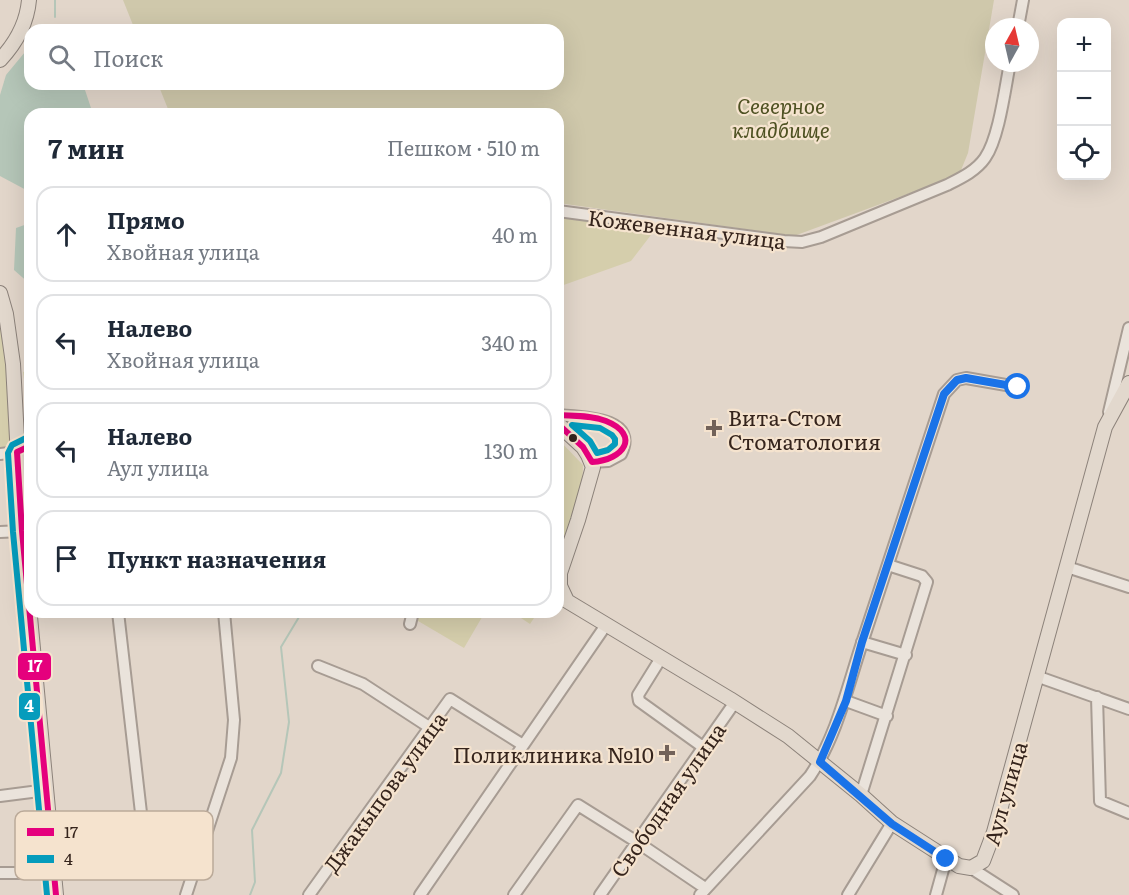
<!DOCTYPE html>
<html lang="ru">
<meta charset="utf-8">
<style>
body{margin:0;font-family:Literata,serif;background:#f6f6f7;color:#1f2937}
.controls{position:absolute;right:18px;top:18px;display:grid;overflow:hidden;border-radius:12px;box-shadow:0 6px 24px #0002}
.controls button{width:54px;height:54px;display:grid;place-items:center;padding:0;border:0;border-bottom:2px solid #e0e1e3;background:#fff;color:#1f2937;font:30px sans-serif}
.compass{position:absolute;left:985px;top:18px;width:54px;height:54px;border-radius:50%;background:#fff;box-shadow:0 6px 24px #0002;rotate:8deg}
.stop{position:absolute;width:18px;height:18px;margin:-14px;border:4px solid #1a73e8;border-radius:50%;background:#fff}
.stop.end{background:#1a73e8;border-color:#fff;box-shadow:0 2px 6px #0008}
.list{margin:0;padding:0;list-style:none}
h2{display:flex;justify-content:space-between;align-items:center;height:78px;margin:0;padding:0 24px;font-size:26px}
h2 small{font-size:20px;font-weight:400;color:#747a83}
.list li{display:grid;grid-template-columns:39px 1fr auto;gap:18px;align-items:center;box-sizing:border-box;height:96px;margin:0 12px 12px;padding:0 12px;border:2px solid #e0e1e3;border-radius:18px}
.list b{display:block;font-size:22px;white-space:nowrap}
.list p{margin:0;font-size:20px;white-space:nowrap;color:#747a83}
.list em{font-size:20px;font-style:normal;color:#747a83}
.icon{flex:none;width:33px;height:33px;fill:none;stroke:currentColor;stroke-width:2;stroke-linecap:round;stroke-linejoin:round}
.map{position:relative;flex:none;width:1129px;height:895px;overflow:hidden}
.search{position:absolute;background:#fff;box-shadow:0 6px 24px #0002;left:24px;top:24px;width:540px;height:66px;display:flex;align-items:center;gap:15px;box-sizing:border-box;padding:0 21px;border-radius:18px;color:#747a83;font-size:22px}
.panel{position:absolute;background:#fff;box-shadow:0 6px 24px #0002;left:24px;top:108px;width:540px;height:510px;border-radius:18px}
.map>svg:first-child{display:block}
.green{fill:#d5ceac}
.cemetery{fill:#cfc8ab}
.water{fill:#b5c6b8}
.lines{fill:none;stroke-linecap:round;stroke-linejoin:round}
.stream{stroke:#b5c6b8;stroke-width:2}
.minor-casing{stroke:#a79c93;stroke-width:14}
.major-casing{stroke:#8c827a;stroke-width:16}
.minor{stroke:#eae3db;stroke-width:10}
.major{stroke:#e2d8cd;stroke-width:14}
.bus-1-casing{stroke:#f5e3ce;stroke-width:10}
.bus-2-casing{stroke:#f5e3ce;stroke-width:10}
.bus-1{stroke:#e5007d;stroke-width:6}
.bus-2{stroke:#059cbc;stroke-width:6}
.route{stroke:#1a73e8;stroke-width:8}
.poi-dot{fill:#726259;stroke:#f5e3ce;stroke-width:2}
.bus-dot{fill:#35241c;stroke:#f5e3ce;stroke-width:2}
.labels{text-anchor:middle;dominant-baseline:central;stroke-width:4.5;stroke-linejoin:round;paint-order:stroke}
.park-label{font-size:21px;font-style:italic;fill:#4e5122;stroke:#f5e3ce}
.street-label{font-size:21px;fill:#35241c;stroke:#f5e3ce}
.poi-label{font-size:21px;fill:#35241c;stroke:#f5e3ce;text-anchor:start}
.key{fill:#f5e3ce;stroke:#ba9;stroke-width:1.5}
.key-label{font-size:16px;fill:#35241c}
.line-badge{stroke:#f5e3ce;stroke-width:2}
.badge-label{font-size:16px;text-anchor:middle;font-weight:bold;fill:#fff}
</style>
<div class="map">
<svg width="1129" height="895" viewBox="0 0 1129 895">
<rect width="100%" height="100%" fill="#e2d6ca"/>
<path class="green" d="M558,217L654,231L631,261L558,287Z
M3,328L10,368L9,448L0,449V329Z
M30,370V424L23,372Z
M558,439L583,465C583,497 568,528 558,558Z
M415,612H485L464,648L413,618Z
M512,612H538L530,624Z"/>
<path class="cemetery" d="M123,0H994L968,153L959,175L794,236L558,203V114H170L158,84H558V30H135Z"/>
<path class="water" d="M30,46V84H83L93,114H30V192L0,176V95L6,75Z
M30,223V284L14,270L16,228Z"/>
<g class="lines">
<path class="stream" d="M55,0V17
M250,895L255,882L252,830L281,773L289,722L281,647L302,612"/>
<g class="minor-casing">
<path id="minor" d="M1018,27L1023,0
M558,211L784,241L802,242L821,237L947,185C961,178 976,171 985,158C999,138 1005,88 1010,63
M1109,412L1129,328
M558,415C578,417 640,416 621,454L608,461L592,462
M0,454L17,452
M0,532L22,531
M1067,567L1129,587
M118,612L144,839
M410,624L413,612
M862,642L906,655
M661,658L638,695L639,701L703,747
M318,666L363,684L429,727
M1036,676L1129,709
M1097,697L1100,801L1129,813
M846,701L887,716
M861,795L927,582L922,576L888,565
M0,796L47,790
M53,854L144,839L200,853
M971,868L1013,895
M0,873H55
M186,895L231,758L234,720L224,612
M309,895L450,699L523,745
M420,895L606,625
M514,895L578,805L637,842L705,888
M600,895L735,702
M700,895L810,776C838,734 848,684 864,637C891,556 918,475 944,394L957,380L966,378L1018,387
M848,895L892,823
M936,895L946,859"/>
</g>
<g class="major-casing">
<path id="major" d="M0,60C15,44 27,23 29,0
M0,293L6,314L13,364L22,531L56,895
M558,424L583,447L588,455L593,467L578,520L560,573V586L567,601L730,699L788,736L861,795L892,823L959,866L971,868L983,861L994,832L1105,427L1129,383"/>
</g>
<use href="#minor" class="minor"/>
<use href="#major" class="major"/>
<g class="bus-1-casing">
<path id="bus-1" d="M558,415C574,416 591,415 606,421C641,435 624,460 592,462L583,447L558,424
M30,446L17,452L22,531L56,895"/>
</g>
<g class="bus-2-casing">
<path id="bus-2" d="M572,425L600,428L612,435L615,439V444L608,450L597,453L590,441Z
M26,438L12,445L8,453L13,532L47,895"/>
</g>
<use href="#bus-1" class="bus-1"/>
<use href="#bus-2" class="bus-2"/>
</g>
<g class="lines">
<path class="route" d="M946,859L892,824L820,762L846,701L862,642L944,394L957,380L966,378L1018,387"/>
</g>
<g class="poi-dot">
<path d="M711 419h6v6h6v6h-6v6h-6v-6h-6v-6h6z"/>
<path d="M664 744h6v6h6v6h-6v6h-6v-6h-6v-6h6z"/>
</g>
<circle class="bus-dot" cx="573" cy="438" r="5"/>
<g class="labels">
<g class="park-label">
<text x="781" y="104">Северное<tspan x="781" dy="24">кладбище</tspan></text>
</g>
<g class="street-label">
<text transform="translate(687 228) rotate(7)">Кожевенная улица</text>
<text transform="translate(384 791) rotate(-54)">Джакыпова улица</text>
<text transform="translate(1004 793) rotate(-74)">Аул улица</text>
<text transform="translate(667 799) rotate(-55)">Свободная улица</text>
</g>
<g class="poi-label">
<text x="728" y="416">Вита-Стом<tspan x="728" dy="24">Стоматология</tspan></text>
<text x="654" y="753" text-anchor="end">Поликлиника №10</text>
</g>
</g>
<rect x="15" y="811" width="198" height="69" rx="9" class="key"/>
<rect x="27" y="828" width="27" height="8" fill="#e5007d"/>
<rect x="27" y="855" width="27" height="8" fill="#059cbc"/>
<g class="key-label">
<text x="64" y="838">17</text>
<text x="64" y="865">4</text>
</g>
<g class="line-badge">
<rect x="17" y="652" width="35" height="29" rx="6" fill="#e5007d"/>
<rect x="18" y="692" width="23" height="29" rx="6" fill="#059cbc"/>
</g>
<g class="badge-label">
<text x="35" y="672">17</text>
<text x="29" y="712">4</text>
</g>
</svg>
<div class="controls">
<button>+</button>
<button>−</button>
<button><svg class="icon" aria-label="locate" viewBox="0 0 24 24"><circle cx="12" cy="12" r="6"/><path d="M12 2v4M12 18v4M2 12h4M18 12h4"/></svg></button>
</div>
<svg class="compass" viewBox="-18 -18 36 36"><path d="M0-13l5 13h-10z" fill="#e53935"/><path d="M0 13l5-13h-10z" fill="#747a83"/></svg>
<div class="stop" style="left:1018px;top:387px"></div>
<div class="stop end" style="left:946px;top:859px"></div>
<div class="search"><svg class="icon" aria-label="search" viewBox="0 0 24 24"><circle cx="10" cy="10" r="6"/><path d="M15 15l6 6"/></svg>Поиск</div>
<section class="panel">
<h2>7 мин<small>Пешком · 510 m</small></h2>
<ul class="list">
<li><svg class="icon" aria-label="ahead" viewBox="0 0 24 24"><path d="M12 20V5M6 11l6-6 6 6"/></svg><div><b>Прямо</b><p>Хвойная улица</p></div><em>40 m</em></li>
<li><svg class="icon" aria-label="left" viewBox="0 0 24 24"><path d="M17 20v-9H6M10 6l-5 5 5 5"/></svg><div><b>Налево</b><p>Хвойная улица</p></div><em>340 m</em></li>
<li><svg class="icon" aria-label="left" viewBox="0 0 24 24"><path d="M17 20v-9H6M10 6l-5 5 5 5"/></svg><div><b>Налево</b><p>Аул улица</p></div><em>130 m</em></li>
<li><svg class="icon" aria-label="arrive" viewBox="0 0 24 24"><path d="M6 21V4h12l-3 4 3 4H6"/></svg><div><b>Пункт назначения</b></div></li>
</ul>
</section>
</div>
